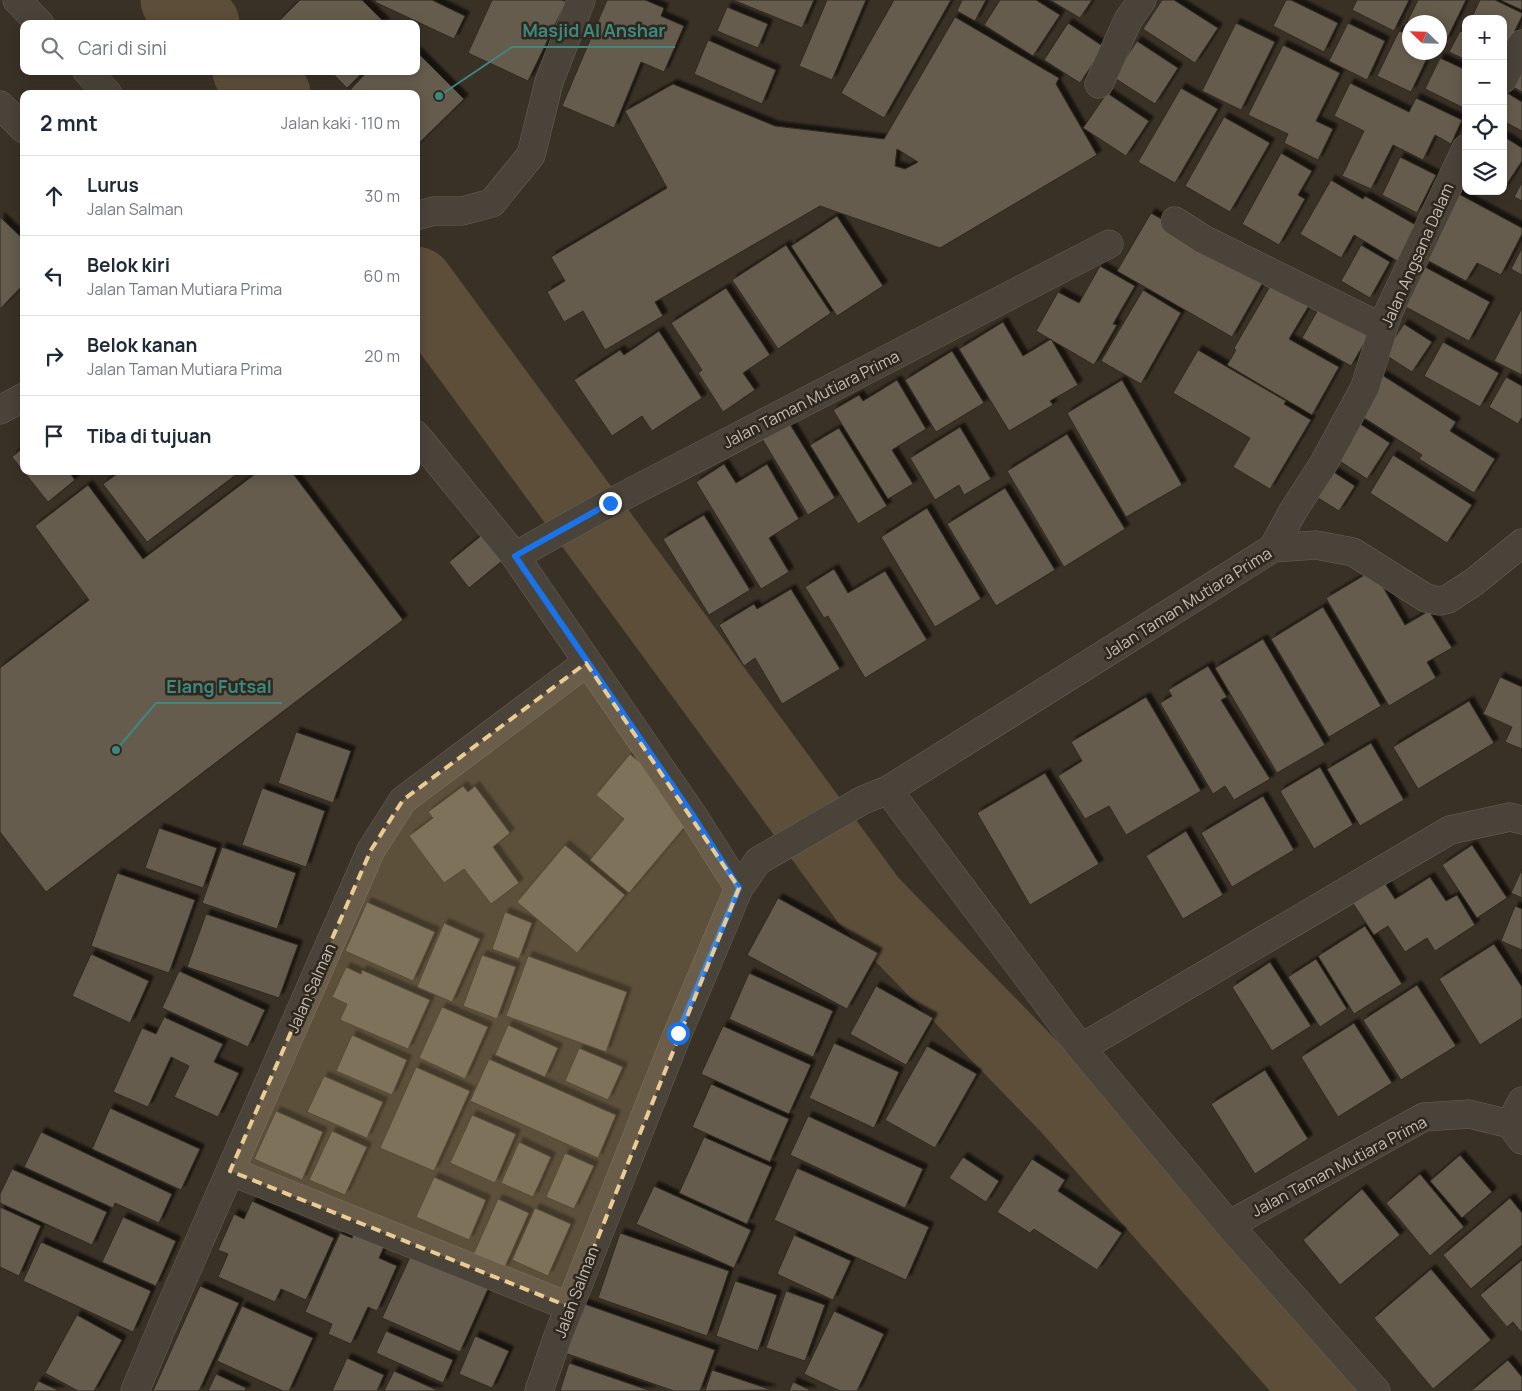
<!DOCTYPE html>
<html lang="id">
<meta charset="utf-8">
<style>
body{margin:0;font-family:Manrope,sans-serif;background:#f6f6f7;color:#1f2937}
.controls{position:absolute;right:15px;top:15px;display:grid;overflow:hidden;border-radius:10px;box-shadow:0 2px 12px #0003}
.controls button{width:45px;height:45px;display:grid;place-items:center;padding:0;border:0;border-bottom:1px solid #e0e1e3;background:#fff;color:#1f2937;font:25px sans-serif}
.compass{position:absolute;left:1402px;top:15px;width:45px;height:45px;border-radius:50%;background:#fff;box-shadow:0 2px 12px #0003;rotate:293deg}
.stop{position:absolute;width:15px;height:15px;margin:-11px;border:4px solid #1a73e8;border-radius:50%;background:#fff}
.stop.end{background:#1a73e8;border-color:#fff;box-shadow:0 1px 5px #0008}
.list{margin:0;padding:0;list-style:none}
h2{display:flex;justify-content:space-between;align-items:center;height:65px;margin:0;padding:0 20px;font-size:21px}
h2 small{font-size:16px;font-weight:400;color:#747a83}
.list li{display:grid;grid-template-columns:32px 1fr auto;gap:15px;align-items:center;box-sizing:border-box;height:80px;padding:0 20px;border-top:1px solid #e0e1e3}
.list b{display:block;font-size:19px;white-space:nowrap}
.list p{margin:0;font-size:16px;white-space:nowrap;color:#747a83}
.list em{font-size:16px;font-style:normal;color:#747a83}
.icon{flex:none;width:28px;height:28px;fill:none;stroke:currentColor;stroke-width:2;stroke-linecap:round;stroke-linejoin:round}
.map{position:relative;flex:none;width:1522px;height:1391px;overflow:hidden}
.search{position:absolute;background:#fff;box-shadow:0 2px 12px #0003;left:20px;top:20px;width:400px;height:55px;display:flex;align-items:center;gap:12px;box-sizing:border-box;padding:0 18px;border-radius:10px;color:#747a83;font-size:19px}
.panel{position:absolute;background:#fff;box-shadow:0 2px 12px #0003;left:20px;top:90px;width:400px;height:385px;border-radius:10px}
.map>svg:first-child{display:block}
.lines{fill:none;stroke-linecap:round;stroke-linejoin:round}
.river{stroke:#5d4e3a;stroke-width:75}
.building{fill:#655c4e;stroke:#312a20;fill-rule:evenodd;filter:url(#shadow)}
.minor-casing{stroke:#686157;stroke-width:29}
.minor{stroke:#4a4339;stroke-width:28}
.route{stroke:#1a73e8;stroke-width:6}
.marked{fill:#eccb93;fill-opacity:0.2;stroke:#eccb93;stroke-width:4;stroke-dasharray:10 6;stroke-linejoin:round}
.labels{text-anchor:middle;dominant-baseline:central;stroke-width:5;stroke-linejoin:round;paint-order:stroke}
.street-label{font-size:16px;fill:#c6bfb5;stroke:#2f281e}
.leader{fill:none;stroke:#3d8880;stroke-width:2}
.callout-dot{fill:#3d8880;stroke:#2f281e;stroke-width:2}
.callout-label{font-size:18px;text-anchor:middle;font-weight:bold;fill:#3d8880;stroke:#2f281e;stroke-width:5;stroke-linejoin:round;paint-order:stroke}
</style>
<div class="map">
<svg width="1522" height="1391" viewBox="0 0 1522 1391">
<defs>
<filter id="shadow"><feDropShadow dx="4.5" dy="-4.5" stdDeviation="1" flood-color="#0009"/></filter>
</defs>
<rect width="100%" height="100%" fill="#3a3126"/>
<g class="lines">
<path class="river" d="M178,0L202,24
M250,71L273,94
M416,284L869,901L1069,1107L1320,1391"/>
</g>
<path class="building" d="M300,0H362L386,24H282L279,21Z
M376,0H432L465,16L454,39L375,2Z
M492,0H562L566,2L528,81L468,53Z
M607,0H645L664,8L661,16L684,26L664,72L641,62L614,128L562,106Z
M733,0H814L802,28Z
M827,0H866L832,80L799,66Z
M894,0H951L884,118L841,93Z
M962,0H986L975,21L957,11Z
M1000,0H1036L1060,15L1033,56L984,25Z
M1050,0H1092L1080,18Z
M1162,0H1174L1218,28L1195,63L1143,29Z
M1286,0H1291L1338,23L1324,52L1273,26Z
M1357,0H1409L1394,31L1352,10Z
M1418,0H1466L1446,41L1440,37V22H1407Z
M1480,0H1495L1522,13V16L1508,45L1503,43V19H1471Z
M1502,0H1522V10L1502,1Z
M727,7L768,24L758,48L717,31Z
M955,17L1059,78L1056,84L1097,155L940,248L820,206L655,302L663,316L605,350L583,311L564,322L547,292L565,281L551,257L667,188L625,111L673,84L775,126L884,139ZM897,149L918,162L905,169L895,166Z
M1068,23L1104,47L1080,83L1044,60Z
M1236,23L1275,42L1241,110L1202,91Z
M1348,23L1385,41L1367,80L1329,61Z
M1399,31L1410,35V52H1430L1411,92L1377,76Z
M1460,31L1466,34V60L1449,52Z
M708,40L776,70L762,104L694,74Z
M1137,41L1178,68L1155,104L1113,77Z
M1283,45L1340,73L1316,121L1333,129L1318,160L1284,143L1288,134L1248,115Z
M416,51L464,99L416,146V94H346L368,71H416Z
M1522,54V92L1506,83Z
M1440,58L1466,70V109L1425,89Z
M330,71H364L347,88Z
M1350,83L1409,112L1416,98L1462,120L1451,144L1435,135L1423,160L1393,145L1371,189L1342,176L1364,131L1334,116Z
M1181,88L1218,109L1175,183L1138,162Z
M1504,91L1522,102V131L1503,121Z
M1107,93L1149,121L1126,156L1083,128Z
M1224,117L1270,143L1230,212L1185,186Z
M1503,136L1522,148V161L1503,190Z
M1281,153L1312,171L1298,195L1305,199L1279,245L1242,224Z
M1400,157L1436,175L1417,213L1382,195Z
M1331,180L1363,199L1365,196L1419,227L1399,262L1354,235L1341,258L1300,234Z
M1522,182V201L1514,197Z
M1492,191H1503L1500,196Z
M1457,193L1522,228V234L1501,275L1477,263L1466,281L1425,259Z
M1151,213L1265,279L1232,337L1117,271Z
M837,216L883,286L837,316L791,246Z
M0,217L24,240V284L0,309Z
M786,245L831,313L778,349L732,280Z
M1361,245L1390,262L1370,298L1341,281Z
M1522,248V275L1511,269Z
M1100,266L1135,286L1113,324L1117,325L1094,365L1036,331L1058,292L1079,303Z
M1425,267L1490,302L1469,341L1404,306Z
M1272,283L1310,304L1289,339L1339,367L1312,415L1227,365L1236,350L1234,348Z
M726,288L770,355L743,373L755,390L723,412L698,373L702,370L671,323Z
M1143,290L1181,313L1141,384L1101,361Z
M1323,301L1372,330L1351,366L1302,338Z
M1522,308V375L1494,361Z
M1003,322L1023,356L1051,339L1078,385L1050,401L1053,405L1009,431L959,349Z
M1404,324L1432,342L1412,372L1384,354Z
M659,331L702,398L652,431L642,416L612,436L574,380L620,350L624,355Z
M1443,342L1499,373L1480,407L1424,376Z
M1198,350L1286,401L1284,404L1311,420L1270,489L1233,467L1250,438L1173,393Z
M952,351L984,403L936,432L905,380Z
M1382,375L1456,422L1450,431L1495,459L1474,493L1419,459L1422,455L1358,414Z
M1506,377L1522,386V417L1518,424L1489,407Z
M897,380L926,429L892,450L913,484L888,499L833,410L859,395L863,401Z
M1122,380L1182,485L1126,517L1067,413Z
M1354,420L1390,443L1367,479L1332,456Z
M788,421L835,498L808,515L761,437Z
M960,427L991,479L964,495L959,485L935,500L910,458Z
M839,428L887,506L858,524L810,445Z
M1067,434L1125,529L1064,567L1007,471Z
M24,447V471H68L75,480L48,502L12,457Z
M1393,455L1472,505L1447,543L1370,493Z
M724,464L736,483L767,464L799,519L769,538L789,572L761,589L696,482Z
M1323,465L1355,486L1339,511L1307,491Z
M121,471H241L147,542L103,484Z
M259,471H291L403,620L46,892L0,832V668L89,600L35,526L88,485L143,559Z
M1005,488L1055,570L996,606L947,524Z
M927,508L981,599L935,627L881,537Z
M704,515L750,590L709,615L663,539Z
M482,535L502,561L469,588L449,562Z
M834,569L848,593L885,571L927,640L865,678L828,616L824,618L805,587Z
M1373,570L1405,625L1429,611L1452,648L1427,662L1436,678L1389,706L1326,598Z
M791,589L840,669L782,704L755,658L744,666L719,625L754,604L757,609Z
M1323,607L1381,706L1329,737L1271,639Z
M1263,639L1325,745L1277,773L1215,668Z
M1208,666L1227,697L1221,700L1270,779L1234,800L1225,786L1213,794L1160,703L1172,696L1168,690Z
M1500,677L1522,687V749L1505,742L1512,727L1483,714Z
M1146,697L1201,791L1126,835L1109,806L1085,819L1058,776L1082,761L1071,742Z
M1469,701L1494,743L1418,789L1393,747Z
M296,732L351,751L333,803L278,783Z
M1371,743L1404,800L1360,826L1327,769Z
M630,754L679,796L693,817L629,893L590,860L624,819L596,795Z
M1320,767L1353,825L1314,849L1280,791Z
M1045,773L1099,864L1030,905L977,813Z
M463,786L468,792L475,786L510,833L493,847L519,883L491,904L464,869L444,883L409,836L433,818L428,812Z
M262,788L325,811L306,867L242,845Z
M1263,796L1294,850L1232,887L1201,833Z
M159,828L217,848L203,888L145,868Z
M1186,831L1223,895L1183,919L1146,856Z
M565,845L625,895L577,953L517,902Z
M1472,845L1507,898L1477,918L1442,865Z
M222,847L296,873L277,929L202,903Z
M1522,869V898L1511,893Z
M117,873L195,900L169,973L91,946Z
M1430,877L1446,901L1457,895L1475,925L1435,951L1427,938L1405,952L1388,926L1374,935L1352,902L1384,882L1395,899Z
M778,898L878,953L847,1009L747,955Z
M367,902L435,932L413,981L345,951Z
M1515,906L1522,909V950L1501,941Z
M505,912L532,923L519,959L492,949Z
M206,914L298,945L279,998L187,967Z
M444,923L480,939L452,1002L417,987Z
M1365,926L1402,984L1354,1014L1318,956Z
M1494,944L1522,987V1018L1480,1045L1439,979Z
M91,954L149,981L130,1023L72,996Z
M482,955L516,967L497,1019L463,1006Z
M528,956L627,992L606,1052L506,1016Z
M1316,959L1347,1009L1320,1027L1288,977Z
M1270,962L1311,1026L1272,1051L1232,987Z
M346,967L361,974L362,970L430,1000L408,1049L340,1020L347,1004L332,997Z
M179,971L265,1010L248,1047L162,1008Z
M749,973L833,1011L813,1057L729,1019Z
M1417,985L1456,1046L1401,1080L1363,1020Z
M876,986L933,1018L906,1065L850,1034Z
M442,1007L488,1027L465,1079L419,1058Z
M164,1017L223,1044L214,1062L239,1073L218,1117L174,1097L189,1066L171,1057L148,1107L113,1092L142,1028L156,1034Z
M1354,1023L1392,1083L1338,1117L1301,1057Z
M508,1025L558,1048L545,1077L495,1055Z
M723,1026L811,1065L789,1114L701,1074Z
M352,1035L407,1060L392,1095L336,1071Z
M834,1043L899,1072L874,1128L809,1098Z
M927,1046L977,1074L935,1148L885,1120Z
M579,1048L623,1067L608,1100L565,1081Z
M489,1059L616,1115L598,1158L470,1101Z
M416,1067L470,1091L434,1171L380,1148Z
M1265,1070L1308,1139L1255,1174L1211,1104Z
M324,1076L383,1102L367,1138L307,1112Z
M711,1084L789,1119L770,1162L692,1127Z
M110,1108L200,1149L181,1190L92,1149Z
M276,1111L323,1132L302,1180L254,1159Z
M472,1115L516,1134L495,1183L450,1163Z
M808,1116L923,1169L905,1208L790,1155Z
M332,1131L367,1147L345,1195L309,1180Z
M41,1132L172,1194L159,1223L115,1203L113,1208L24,1167Z
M704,1137L772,1167L747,1224L679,1193Z
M519,1142L551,1157L533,1197L501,1183Z
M565,1153L594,1166L574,1209L546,1197Z
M1460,1155L1492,1192L1462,1218L1430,1181Z
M963,1157L999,1181L986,1202L949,1178Z
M1032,1159L1065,1180L1058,1191L1122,1233L1097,1270L1034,1229L1030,1233L997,1212Z
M797,1168L929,1227L906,1280L774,1220Z
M12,1169L107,1212L92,1245L0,1203V1194Z
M1420,1174L1464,1227L1430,1256L1386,1203Z
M434,1177L486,1200L469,1240L416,1217Z
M654,1186L751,1230L734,1268L636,1224Z
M1362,1189L1400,1235L1340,1285L1303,1240Z
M1510,1198L1522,1213V1245L1471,1289L1443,1255Z
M498,1199L529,1213L504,1269L473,1255Z
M252,1201L334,1238L306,1300L281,1289L275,1302L218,1277L228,1254L218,1250L234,1214L244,1219Z
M0,1207L41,1226L19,1276L0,1267Z
M535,1208L571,1224L548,1276L512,1260Z
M123,1217L176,1241L156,1286L102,1262Z
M358,1226L387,1240L379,1258L397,1266L377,1311L368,1307L351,1344L328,1334L332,1324L305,1312L340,1233L352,1238Z
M620,1233L729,1271L707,1336L598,1298Z
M794,1235L851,1261L833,1300L777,1274Z
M41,1242L151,1291L133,1332L23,1281Z
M411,1255L488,1289L460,1352L382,1318Z
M1522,1260V1333L1513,1322L1507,1327L1480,1295Z
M1431,1269L1491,1340L1433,1389L1374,1318Z
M735,1281L777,1295L758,1351L716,1336Z
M200,1286L239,1303L199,1391H153Z
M786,1291L825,1305L805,1361L766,1348Z
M579,1302L715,1350L700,1391H674L562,1352Z
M242,1306L313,1338L289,1391H283L217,1361Z
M834,1311L884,1334L857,1391H840L804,1374Z
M77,1315L122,1340L94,1391H78L45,1373Z
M386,1331L453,1360L443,1383L376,1353Z
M475,1336L509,1351L492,1388L459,1374Z
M347,1358L384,1375L377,1391H332Z
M1508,1360L1522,1377V1391H1471Z
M569,1363L651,1391H560Z
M712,1370L772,1390L705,1391Z
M394,1371L439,1391H384Z
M216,1374L246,1388L245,1391H208Z
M38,1381L60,1391H33Z
M793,1382L812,1391H789Z"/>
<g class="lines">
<g class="minor-casing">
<path id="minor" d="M17,0L40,24
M87,71L108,94
M1503,79L1522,44
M1099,84L1128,20L1142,0
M0,105L24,129
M416,216L434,211H462L492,203L531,155L549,82L581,0
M1175,221L1203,239L1383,328
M0,410L24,397
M416,435L515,556L694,817L739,888
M1273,548L1293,511L1324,463L1365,387L1388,313L1466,149
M515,556L610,503L1109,244
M888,790L1081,1048L1229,1225L1376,1391
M1081,1048L1450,830L1510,817L1522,820
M1510,1124L1522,1101
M230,1171L570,1307
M1229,1225L1424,1117L1469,1114L1510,1124L1522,1140
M135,1391L167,1315L371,850L403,800L586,663
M539,1391L558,1336L678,1033L739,888L758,861L863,800L888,790L1273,548L1316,545L1353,552L1426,598L1439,601L1448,599L1474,582L1522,543"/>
</g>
<use href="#minor" class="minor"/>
</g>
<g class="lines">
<path class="route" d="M610,503L515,556L694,817L739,888L678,1033"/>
</g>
<path class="marked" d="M586,663L739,888L570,1307L230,1171L371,850L403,800Z"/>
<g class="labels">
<g class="street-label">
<text transform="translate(1417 255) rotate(-66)">Jalan Angsana Dalam</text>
<text transform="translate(811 399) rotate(-27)">Jalan Taman Mutiara Prima</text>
<text transform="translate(1187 603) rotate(-32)">Jalan Taman Mutiara Prima</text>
<text transform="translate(311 988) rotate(-66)">Jalan Salman</text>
<text transform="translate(1339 1166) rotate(-28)">Jalan Taman Mutiara Prima</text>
<text transform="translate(576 1292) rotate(-69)">Jalan Salman</text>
</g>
</g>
<path class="leader" d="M439 96L512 47H675M116 750L156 703H282"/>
<g class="callout-dot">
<circle cx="439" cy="96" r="5"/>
<circle cx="116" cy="750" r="5"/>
</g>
<g class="callout-label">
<text x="594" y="37">Masjid Al Anshar</text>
<text x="219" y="693">Elang Futsal</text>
</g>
</svg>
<div class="controls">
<button>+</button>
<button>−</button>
<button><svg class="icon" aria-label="locate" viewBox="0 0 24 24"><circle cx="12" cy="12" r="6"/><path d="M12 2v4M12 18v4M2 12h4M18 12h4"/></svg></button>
<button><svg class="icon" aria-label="layers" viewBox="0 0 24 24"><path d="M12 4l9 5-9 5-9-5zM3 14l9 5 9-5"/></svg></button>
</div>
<svg class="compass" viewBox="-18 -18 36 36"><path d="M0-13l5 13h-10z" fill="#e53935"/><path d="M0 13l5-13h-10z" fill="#747a83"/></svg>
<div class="stop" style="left:678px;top:1033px"></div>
<div class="stop end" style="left:610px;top:503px"></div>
<div class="search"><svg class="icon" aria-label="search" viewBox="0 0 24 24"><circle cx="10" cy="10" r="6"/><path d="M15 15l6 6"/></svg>Cari di sini</div>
<section class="panel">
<h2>2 mnt<small>Jalan kaki · 110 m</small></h2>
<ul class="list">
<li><svg class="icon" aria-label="ahead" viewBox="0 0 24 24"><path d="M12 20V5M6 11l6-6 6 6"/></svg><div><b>Lurus</b><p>Jalan Salman</p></div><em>30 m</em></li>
<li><svg class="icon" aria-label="left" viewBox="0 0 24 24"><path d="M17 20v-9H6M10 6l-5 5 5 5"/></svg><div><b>Belok kiri</b><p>Jalan Taman Mutiara Prima</p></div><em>60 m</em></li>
<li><svg class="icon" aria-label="right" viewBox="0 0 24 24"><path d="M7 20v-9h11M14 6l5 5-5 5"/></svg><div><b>Belok kanan</b><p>Jalan Taman Mutiara Prima</p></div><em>20 m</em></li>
<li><svg class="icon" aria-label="arrive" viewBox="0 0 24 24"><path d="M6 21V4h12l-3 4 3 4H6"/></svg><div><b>Tiba di tujuan</b></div></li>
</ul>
</section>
</div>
